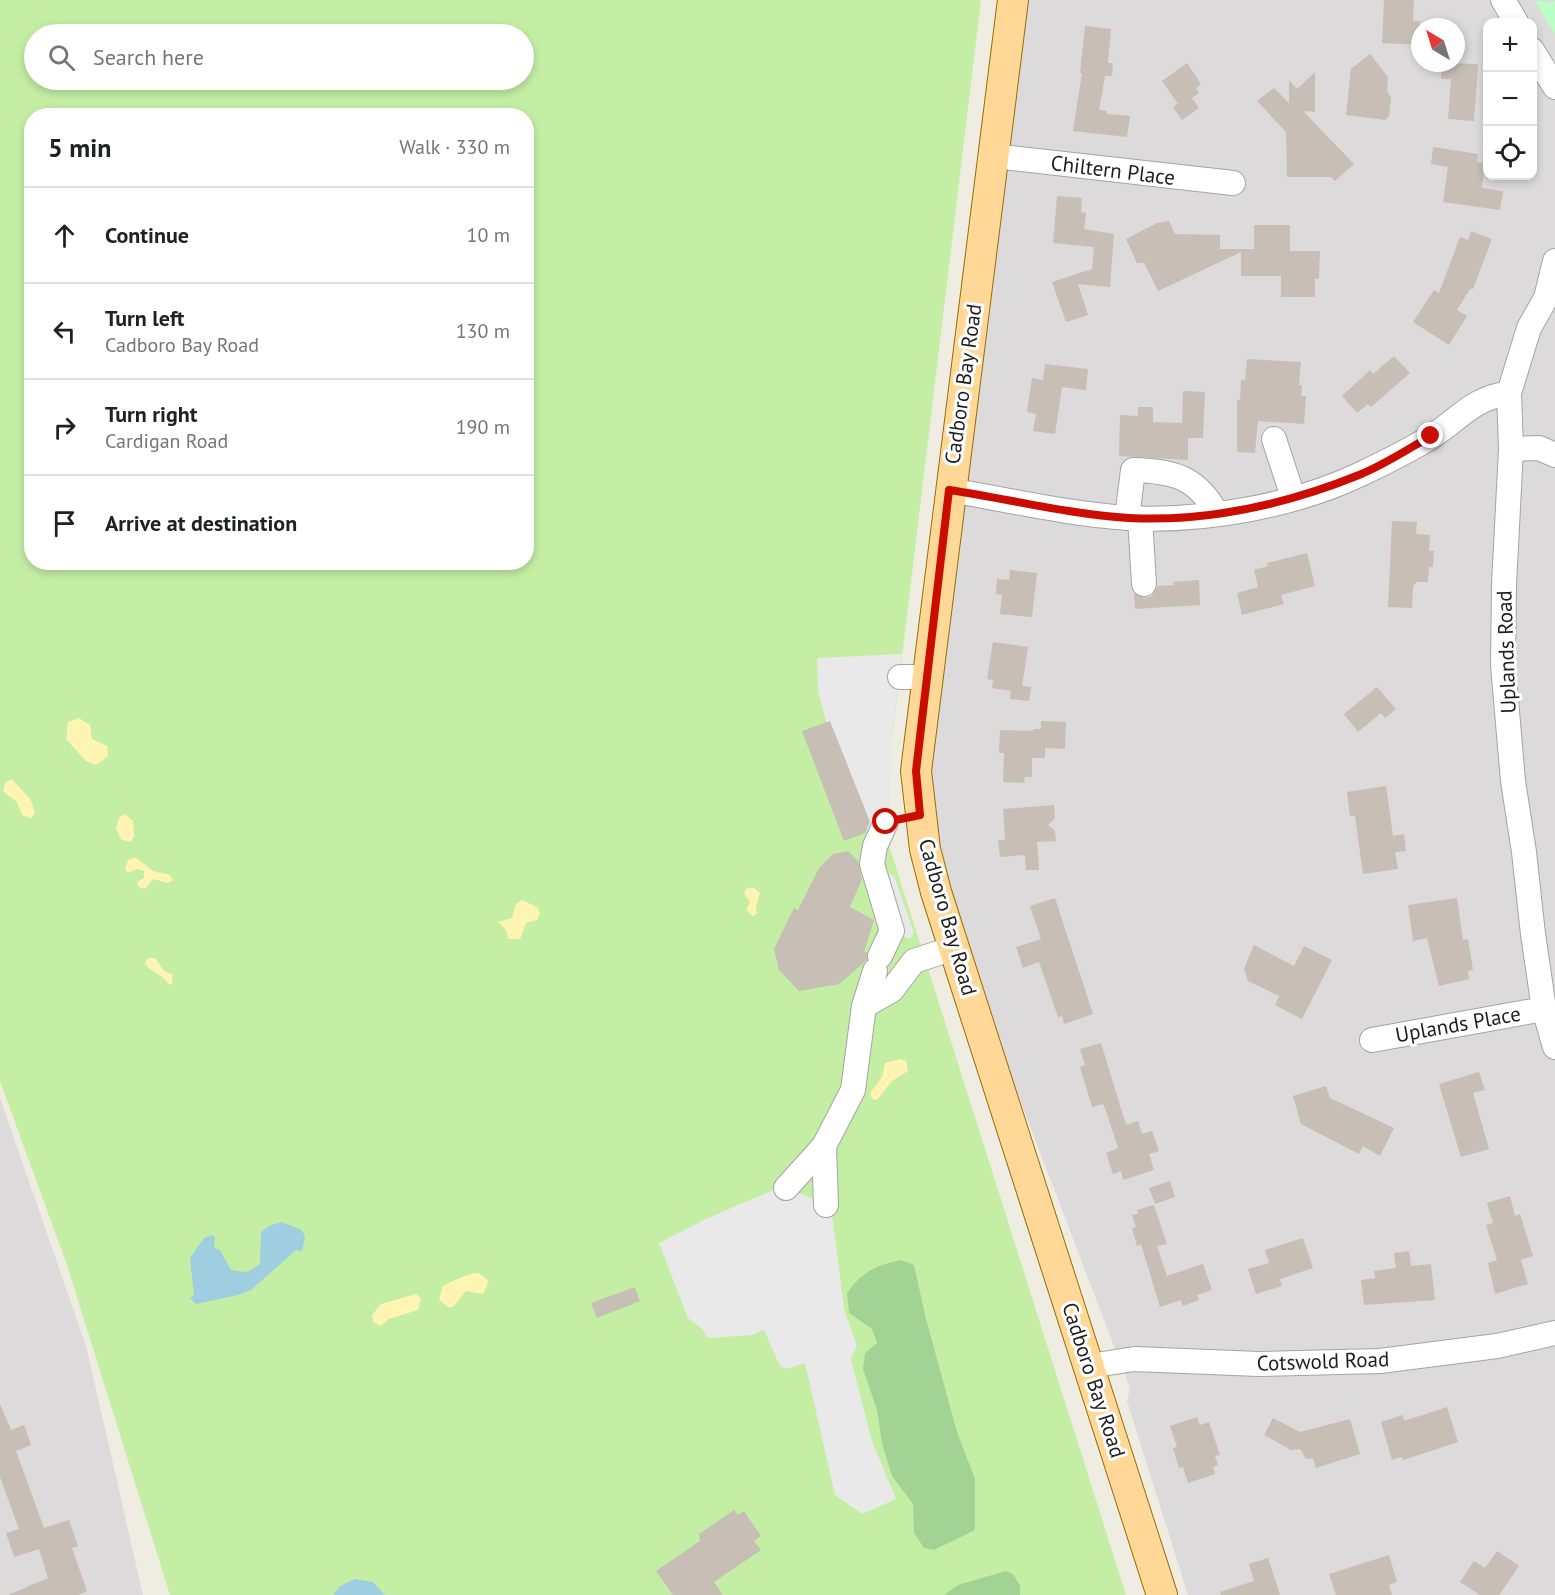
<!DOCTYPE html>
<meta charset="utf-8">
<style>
body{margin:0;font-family:"PT Sans",sans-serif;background:#f6f6f6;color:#202124}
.controls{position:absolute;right:18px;top:18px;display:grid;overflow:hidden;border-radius:12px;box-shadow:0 3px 9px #0003}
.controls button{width:54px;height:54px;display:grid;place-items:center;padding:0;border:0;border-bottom:2px solid #e0e0e0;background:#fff;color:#202124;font:30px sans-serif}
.compass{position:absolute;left:1411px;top:18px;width:54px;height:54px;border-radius:50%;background:#fff;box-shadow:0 3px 9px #0003;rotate:322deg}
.stop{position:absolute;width:18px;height:18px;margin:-14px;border:4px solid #cb0c00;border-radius:50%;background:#fff}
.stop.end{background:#cb0c00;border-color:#fff;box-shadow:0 2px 6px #0008}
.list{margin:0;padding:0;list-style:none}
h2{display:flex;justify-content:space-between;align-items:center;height:78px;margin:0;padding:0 24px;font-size:26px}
h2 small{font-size:20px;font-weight:400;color:#757577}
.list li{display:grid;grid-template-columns:39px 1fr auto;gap:18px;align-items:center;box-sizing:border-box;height:96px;padding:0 24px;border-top:2px solid #e0e0e0}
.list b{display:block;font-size:22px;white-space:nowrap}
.list p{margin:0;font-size:20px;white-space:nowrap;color:#757577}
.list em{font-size:20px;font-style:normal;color:#757577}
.icon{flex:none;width:33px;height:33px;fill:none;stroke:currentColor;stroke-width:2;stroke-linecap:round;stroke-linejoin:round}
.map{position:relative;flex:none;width:1555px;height:1595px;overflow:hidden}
.search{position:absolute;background:#fff;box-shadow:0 3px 9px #0003;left:24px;top:24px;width:510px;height:66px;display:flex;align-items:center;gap:15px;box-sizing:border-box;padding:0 21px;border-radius:33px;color:#757577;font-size:22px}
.panel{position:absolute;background:#fff;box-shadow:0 3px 9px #0003;left:24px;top:108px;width:510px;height:462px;border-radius:24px}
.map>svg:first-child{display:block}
.residential{fill:#dcdada;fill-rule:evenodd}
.grass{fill:#c4eea4;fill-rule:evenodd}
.forest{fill:#a2d294}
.sand{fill:#fff4b1}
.park{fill:#bbfdc4}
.parking{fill:#e9e9e9}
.water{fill:#9fcee1}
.building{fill:#c7beb5}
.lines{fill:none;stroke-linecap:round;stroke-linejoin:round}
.minor-casing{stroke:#a4a4a4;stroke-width:26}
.major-casing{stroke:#976e00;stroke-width:32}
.minor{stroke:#fff;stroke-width:24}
.major{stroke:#ffd898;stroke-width:30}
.route{stroke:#cb0c00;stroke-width:8}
.labels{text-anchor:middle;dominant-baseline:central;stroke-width:6;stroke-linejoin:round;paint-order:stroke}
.street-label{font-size:21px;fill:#1d1d1d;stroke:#fff}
</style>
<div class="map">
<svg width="1555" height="1595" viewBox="0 0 1555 1595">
<rect width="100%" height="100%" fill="#efece2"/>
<path class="residential" d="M1018,0H1555V1595H1188L1127,1401L1130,1388L924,848L926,712ZM1488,22H1532V176H1488ZM1420,27H1456V63H1420Z
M0,1098L86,1346L143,1595H0Z"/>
<path class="grass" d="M0,0H981L882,823L1126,1595H170L67,1265L0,1081ZM34,34H524V80H34ZM32,116H526V562H32Z"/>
<path class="forest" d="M901,1260L914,1265L926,1319L957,1432L975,1479V1530L934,1550L924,1548L914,1533L913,1504L892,1476L882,1443L877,1410L863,1369L865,1353L877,1343L872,1329L849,1313L847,1293C862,1272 876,1265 901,1260Z
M1006,1571L1013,1574L1020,1586V1595H944L958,1585Z"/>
<path class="sand" d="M79,718L90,725L92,739L107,746L108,756L96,765L86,761L66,739L68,722Z
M12,779L31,800L35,813L31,818L22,815L17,802L3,791L5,783Z
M125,814L133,821L134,837L130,842L121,839L116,828L119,818Z
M134,858L138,859L153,871L170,875L173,880L168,883L153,879L145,889L139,887L137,882L144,878V871L138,869L127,873L125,868L128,860Z
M753,887L760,893L756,906L757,914L753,916L746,910L750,902L744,894L746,889Z
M522,900L537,907L540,913L537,920L526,923L520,939H508L506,930L498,922L512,918L516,904Z
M148,958H155L164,971L173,975L172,984L169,985C163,973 150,973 145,963Z
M901,1059L906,1061L908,1071L892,1081L877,1100L872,1099L870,1093L882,1077L885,1063Z
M479,1273L489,1281L483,1294L466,1291L453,1307H448L439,1299L443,1286C454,1281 467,1273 479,1273Z
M416,1294L421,1298L418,1310L389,1319L380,1326L373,1322L372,1315L381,1304Z"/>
<path class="park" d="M1534,0L1551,3L1555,1V34Z"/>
<path class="parking" d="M902,654L892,737L891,806L869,833L827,725L818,691L817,658Z
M872,864L894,876L914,933L910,939L892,931Z
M786,1188L831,1206L844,1309L857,1345L851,1359L872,1441L896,1499L862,1514L835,1495L805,1363L786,1369L780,1366L764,1330L752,1335L708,1338L702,1329L688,1318L659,1243L708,1218L771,1191Z"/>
<path class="water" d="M281,1222L302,1230L305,1237L302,1251L296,1250L251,1290L238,1295L196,1304L190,1298L194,1295L190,1258L204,1238L212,1235L215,1237L214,1248L220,1250L231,1270L247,1272L260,1264L261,1232L269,1226Z
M355,1579L373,1582L385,1595H333L340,1586Z"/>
<path class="building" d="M1384,0H1414L1413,21H1420V45L1382,43Z
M1085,26L1111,29L1108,63H1113L1112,76H1105L1099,110L1107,111L1106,114L1130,116L1127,137L1073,131L1082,73H1080Z
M1370,54L1388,77L1387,91L1391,97L1389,116L1385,120L1346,115L1351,69Z
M1187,63L1201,84L1196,88L1199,93L1192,98L1199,108L1182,120L1173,107L1178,104L1162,81Z
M1442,63L1478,64L1474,121L1448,119L1451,79H1441Z
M1315,72V112L1303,111L1354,164L1335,181L1331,177H1287L1286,132L1257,101L1274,88L1289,103V80L1297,89Z
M1433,147L1478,154L1477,162L1485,163L1482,188L1503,191L1500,210L1443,202L1448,167L1431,164Z
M1057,196L1082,198L1081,212L1086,213L1084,229L1114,234L1110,287L1078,284L1088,315L1066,322L1052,282L1092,269L1094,247L1053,243Z
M1169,221L1175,234L1220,235V249H1254V225H1290V251H1320L1319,279H1315V297H1281V276H1241V252L1158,291L1144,263H1137L1126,239L1157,223Z
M1471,231L1492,239L1473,289H1470L1457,310L1467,316L1449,345L1413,322L1434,290L1439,293L1460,237L1468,240Z
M1394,356L1410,373L1371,407L1368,404L1357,413L1342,396L1370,370L1373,374Z
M1247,359L1301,362L1299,385H1302L1301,396H1306L1304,424L1258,421L1255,453L1237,452V399L1240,400L1241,380H1245Z
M1045,364L1088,369L1086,390L1062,387L1055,434L1033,431L1036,414L1027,412L1032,378L1043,380Z
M1183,391L1205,392L1203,438H1188V460L1119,456L1120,415L1138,416V407H1153V422L1182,423Z
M1392,521L1417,522L1416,534L1430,535L1429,551H1434L1433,567H1429L1428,582H1416L1413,587L1412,608L1388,607Z
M1307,553L1315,586L1281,595L1284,604L1242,615L1237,593L1258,587L1254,570L1268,566L1267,563Z
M1010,570L1037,573L1032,617L1000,614L1002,595L996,594L997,579L1009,580Z
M1199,580L1200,605L1135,609L1134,594L1145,598L1152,596L1158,586L1174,585L1173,582Z
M993,642L1028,647L1022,686L1031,687L1029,701L1010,699L1011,691L992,688L993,680L987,679Z
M1377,687L1396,709L1385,718L1381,713L1358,732L1344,714Z
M830,721L870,822L865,833L844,841L802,731Z
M1041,721L1066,722L1065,749L1045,748V758H1032V777H1025L1024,783L1003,782L1004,753H999L1000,730L1033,731V729H1041Z
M1386,786L1393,836L1404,834L1406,851L1395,852L1398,869L1363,874L1355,816H1350L1347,792Z
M1054,805L1055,818L1048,825L1055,831L1056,841L1037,842L1039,870H1026L1025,855L1000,857L998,840H1005L1003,809Z
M848,851L858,861L862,879L850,907L874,920L864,952H867V960L839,984L799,991L779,970L774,949L794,908L798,910L819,868L833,854Z
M1055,898L1093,1014L1064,1024L1062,1016L1058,1017L1039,962L1023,968L1016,947L1041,939L1030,906Z
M1457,898L1463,940L1468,939L1473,970L1468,971L1469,979L1439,986L1427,938L1413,941L1408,905Z
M1254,945L1294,966L1304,946L1332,960L1302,1019L1275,1005L1279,996L1248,981L1244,969Z
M1101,1043L1126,1125L1138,1121L1142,1134L1152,1131L1159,1151L1149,1154L1154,1170L1123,1180L1121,1171L1113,1174L1106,1153L1118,1148L1107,1114L1103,1104L1092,1107L1080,1067L1085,1065L1080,1049Z
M1479,1072L1485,1090L1473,1093L1489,1149L1461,1157L1439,1084Z
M1326,1086L1330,1098L1394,1128L1380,1156L1363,1146L1359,1154L1301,1124L1293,1096Z
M1170,1181L1175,1197L1155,1204L1149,1188Z
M1510,1196L1515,1216L1520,1214L1533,1256L1521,1260L1528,1284L1495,1294L1488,1263L1497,1260L1486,1225L1493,1223L1487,1203Z
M1154,1205L1167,1244L1157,1246L1167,1276L1203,1264L1212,1290L1197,1295L1199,1300L1183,1306L1181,1300L1160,1307L1141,1244L1137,1246L1132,1228L1136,1227L1132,1215L1138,1214L1137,1210Z
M1303,1238L1313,1268L1280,1279L1282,1286L1256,1294L1248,1269L1269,1263L1265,1250Z
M1409,1251L1411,1266L1431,1264L1435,1300L1364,1305L1361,1280L1375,1278L1374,1271L1396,1268L1394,1253Z
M635,1287L640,1301L597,1318L591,1303Z
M0,1404L11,1430L24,1425L31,1445L16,1451L44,1528L69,1520L78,1546L72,1548L87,1591L78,1595H8L48,1578L39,1549L14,1557L6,1533L19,1529L0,1477Z
M1447,1407L1458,1442L1403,1460L1402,1457L1392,1460L1381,1422L1403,1415L1404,1421Z
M1197,1417L1200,1425L1209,1422L1220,1455L1215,1456L1218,1465L1213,1467L1215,1474L1188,1483L1183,1467L1179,1468L1173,1448L1177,1447L1170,1426Z
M1273,1418L1300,1432L1350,1419L1360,1454L1316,1468L1313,1458L1306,1459L1300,1449L1291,1450L1264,1435Z
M734,1510L738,1515L744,1511L761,1536L754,1541L761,1550L714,1582L723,1595H673L656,1571L700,1541L699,1534Z
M1497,1551L1519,1566L1499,1595H1480L1460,1582L1474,1561L1485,1568Z
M1389,1555L1397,1582L1389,1585L1392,1595H1336L1329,1574Z
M1268,1558L1280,1595H1221L1220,1592L1254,1581L1249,1564Z"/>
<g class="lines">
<g class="minor-casing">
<path id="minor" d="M1503,0L1516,22
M1532,50L1555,87
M994,156L1233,183
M1555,261L1546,298L1529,328L1509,393L1511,449L1504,585L1503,665L1513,781L1524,852L1533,934L1544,1009L1555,1047
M1274,439L1293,497
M1511,449L1539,448L1555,455
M949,490C1009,500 1068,514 1129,518C1204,522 1295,506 1363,473C1386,462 1410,450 1431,437C1461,418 1471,399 1509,393
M1127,518L1133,470C1174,471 1197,477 1217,514
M1140,518L1144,584
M900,677H928
M880,956L892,931L872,864L875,846L886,822
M864,1006L875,971
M1372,1040L1544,1009
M824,1146L826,1205
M786,1188L824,1146L853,1090L864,1006L892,990L914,961L954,948
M1090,1366L1134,1359L1259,1364L1380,1361L1497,1346L1555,1333"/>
</g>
<g class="major-casing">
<path id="major" d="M1013,0L916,771L925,849L936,892L1162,1595"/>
</g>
<use href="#minor" class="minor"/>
<use href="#major" class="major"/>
</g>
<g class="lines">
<path class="route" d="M886,822L920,815L916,771L949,490C1009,499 1068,514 1129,518C1207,522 1287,504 1359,475C1384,465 1408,449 1431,436"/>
</g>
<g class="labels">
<g class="street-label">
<text transform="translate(1113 170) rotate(7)">Chiltern Place</text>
<text transform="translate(963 384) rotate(-82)">Cadboro Bay Road</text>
<text transform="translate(1506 652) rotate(-92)">Uplands Road</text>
<text transform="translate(948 917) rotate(74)">Cadboro Bay Road</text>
<text transform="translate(1458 1024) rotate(-10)">Uplands Place</text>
<text transform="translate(1323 1361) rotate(-2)">Cotswold Road</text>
<text transform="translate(1094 1380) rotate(72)">Cadboro Bay Road</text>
</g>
</g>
</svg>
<div class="controls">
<button>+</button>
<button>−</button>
<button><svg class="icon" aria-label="locate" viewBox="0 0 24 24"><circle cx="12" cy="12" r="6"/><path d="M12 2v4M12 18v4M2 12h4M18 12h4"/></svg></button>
</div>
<svg class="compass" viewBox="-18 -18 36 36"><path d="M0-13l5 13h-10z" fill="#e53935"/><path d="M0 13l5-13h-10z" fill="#757577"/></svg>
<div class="stop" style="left:886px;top:822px"></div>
<div class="stop end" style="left:1431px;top:436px"></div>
<div class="search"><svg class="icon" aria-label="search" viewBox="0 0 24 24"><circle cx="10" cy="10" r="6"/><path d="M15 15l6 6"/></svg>Search here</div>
<section class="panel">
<h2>5 min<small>Walk · 330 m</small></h2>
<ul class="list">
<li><svg class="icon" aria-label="ahead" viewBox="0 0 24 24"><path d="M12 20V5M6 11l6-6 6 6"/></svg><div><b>Continue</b></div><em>10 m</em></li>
<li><svg class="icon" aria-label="left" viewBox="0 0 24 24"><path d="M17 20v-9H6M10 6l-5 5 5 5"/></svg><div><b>Turn left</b><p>Cadboro Bay Road</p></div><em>130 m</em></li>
<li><svg class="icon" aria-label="right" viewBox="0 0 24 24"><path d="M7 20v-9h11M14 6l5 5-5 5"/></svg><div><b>Turn right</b><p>Cardigan Road</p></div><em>190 m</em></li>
<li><svg class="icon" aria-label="arrive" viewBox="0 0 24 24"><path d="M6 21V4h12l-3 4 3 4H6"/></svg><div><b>Arrive at destination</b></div></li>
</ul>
</section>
</div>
